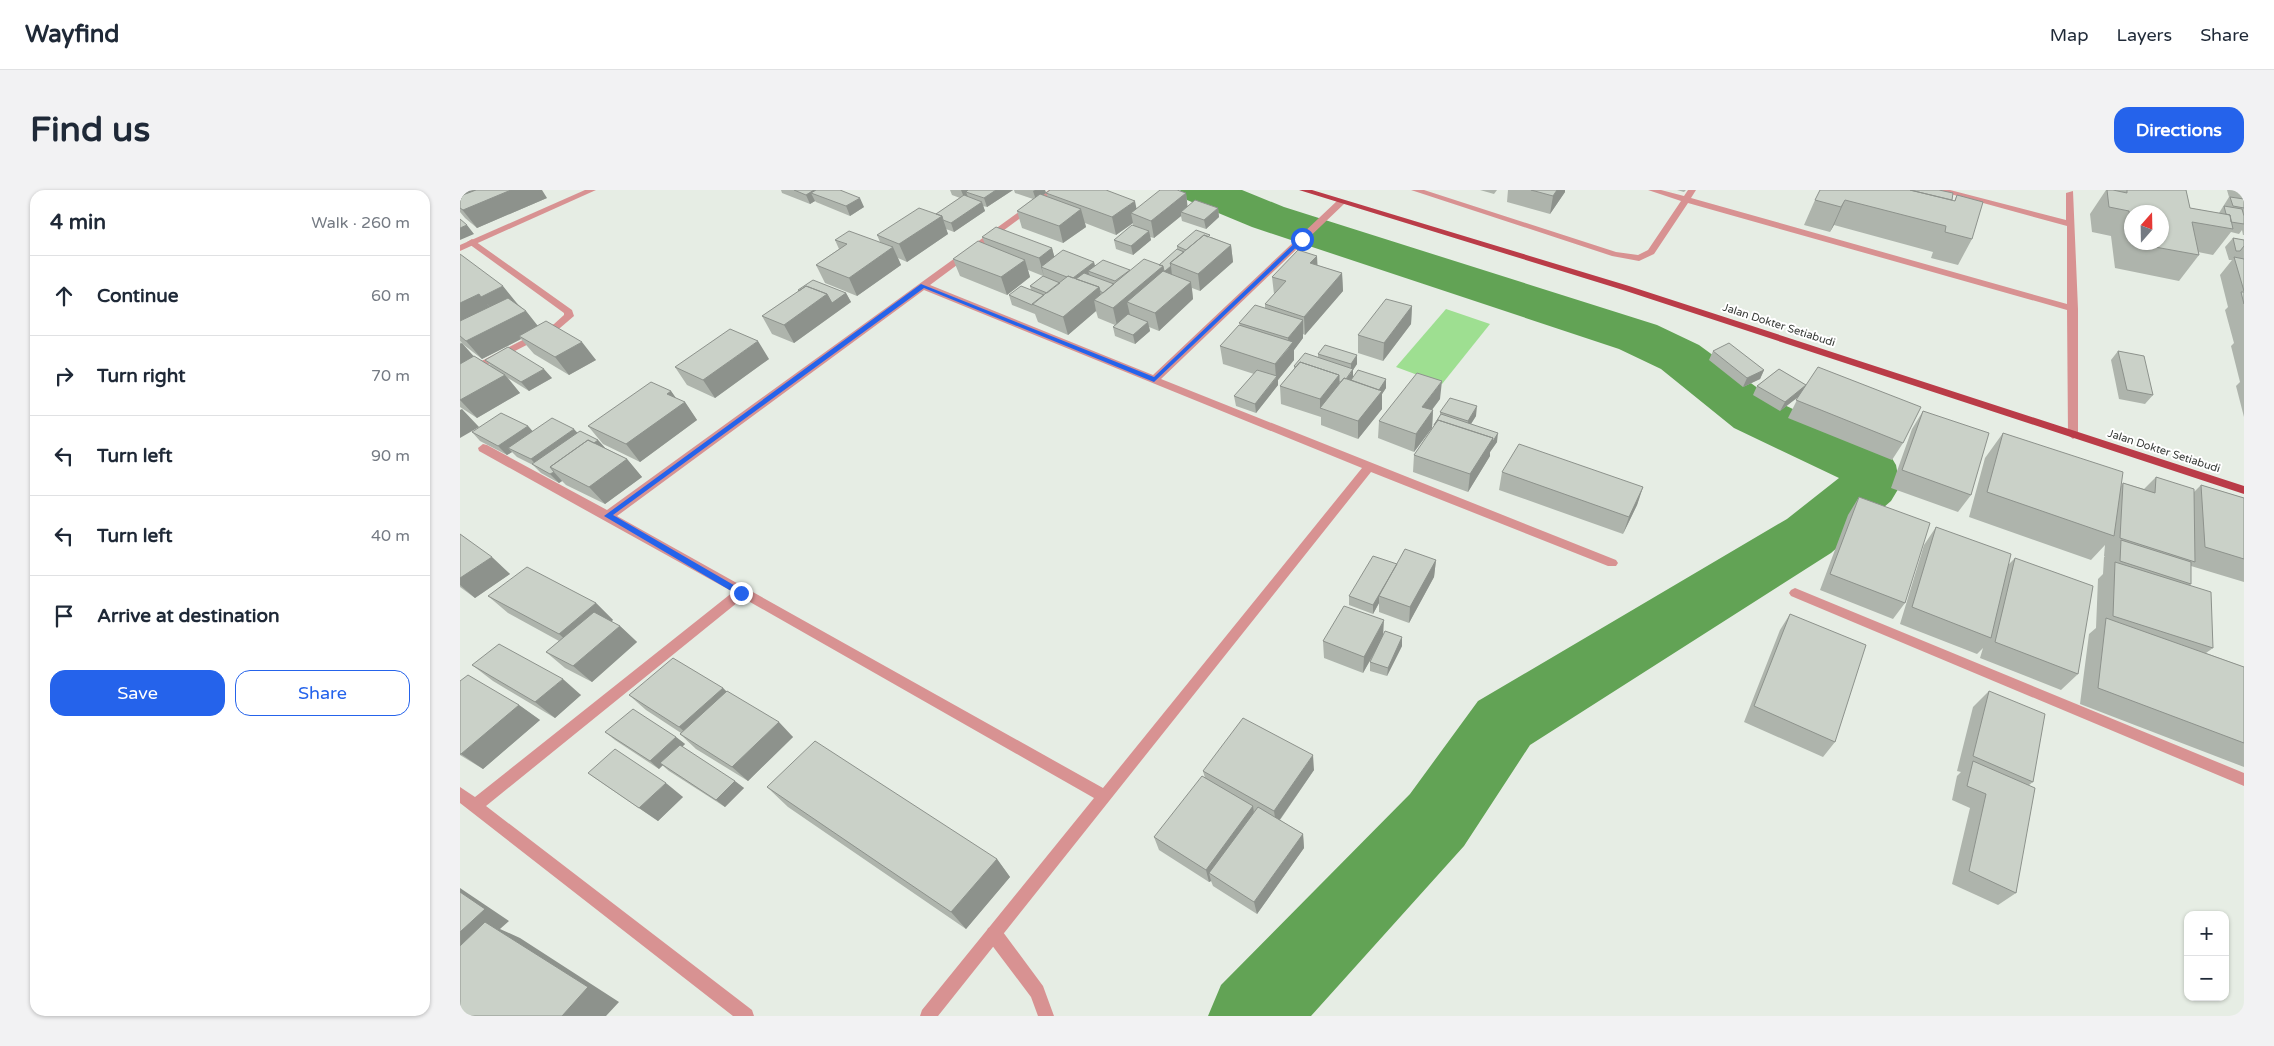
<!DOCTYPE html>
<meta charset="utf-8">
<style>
body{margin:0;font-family:"Varela Round",sans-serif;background:#f2f2f3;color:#1f2937}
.controls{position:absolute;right:15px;bottom:15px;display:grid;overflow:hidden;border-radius:10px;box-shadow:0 1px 4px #0004}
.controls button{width:45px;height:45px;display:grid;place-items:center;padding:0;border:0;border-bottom:1px solid #e0e1e3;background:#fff;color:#1f2937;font:25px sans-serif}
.compass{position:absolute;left:1664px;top:15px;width:45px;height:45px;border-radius:50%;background:#fff;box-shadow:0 1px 4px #0004;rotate:20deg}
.stop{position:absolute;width:15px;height:15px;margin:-11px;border:4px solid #2563eb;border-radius:50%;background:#fff}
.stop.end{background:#2563eb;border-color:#fff;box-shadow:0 1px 5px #0008}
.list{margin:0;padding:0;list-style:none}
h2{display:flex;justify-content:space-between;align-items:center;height:65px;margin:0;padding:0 20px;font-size:21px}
h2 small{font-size:16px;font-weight:400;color:#747a83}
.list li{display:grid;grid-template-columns:32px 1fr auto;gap:15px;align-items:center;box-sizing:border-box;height:80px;padding:0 20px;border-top:1px solid #e0e1e3}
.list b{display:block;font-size:19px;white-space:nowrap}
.list em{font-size:16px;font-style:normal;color:#747a83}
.actions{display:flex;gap:10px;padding:15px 20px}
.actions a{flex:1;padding:11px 0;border:1px solid #2563eb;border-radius:15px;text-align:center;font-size:18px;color:#2563eb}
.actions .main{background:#2563eb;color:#fff}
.icon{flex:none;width:28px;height:28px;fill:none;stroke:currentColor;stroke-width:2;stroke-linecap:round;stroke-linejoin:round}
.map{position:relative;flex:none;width:1784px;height:826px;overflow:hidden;border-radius:15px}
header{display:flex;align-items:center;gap:30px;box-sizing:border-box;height:70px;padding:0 25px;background:#fff;border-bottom:1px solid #e0e1e3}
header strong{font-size:24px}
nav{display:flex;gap:28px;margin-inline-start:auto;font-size:18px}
.intro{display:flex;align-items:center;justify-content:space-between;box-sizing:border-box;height:120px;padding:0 30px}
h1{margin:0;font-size:35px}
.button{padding:12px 22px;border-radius:15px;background:#2563eb;color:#fff;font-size:18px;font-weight:700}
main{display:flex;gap:30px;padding:0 30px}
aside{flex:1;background:#fff;border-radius:15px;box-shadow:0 1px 4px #0004}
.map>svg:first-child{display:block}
.green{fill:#9edf91}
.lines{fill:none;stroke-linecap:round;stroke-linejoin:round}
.river{fill:#62a355;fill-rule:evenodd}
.service{fill:#d89292;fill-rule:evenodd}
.minor{fill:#d89292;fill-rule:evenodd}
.tertiary{fill:#d89292;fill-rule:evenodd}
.primary{fill:#ba3c48;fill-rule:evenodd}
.wall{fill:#aeb4ac;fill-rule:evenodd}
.shaded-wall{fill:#8d928c}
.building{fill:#cad1c8;stroke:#8d928c}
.route{fill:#2563eb}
.labels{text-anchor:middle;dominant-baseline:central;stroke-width:4;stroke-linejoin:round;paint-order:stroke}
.far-street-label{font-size:11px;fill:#383b38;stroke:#fff}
</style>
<header>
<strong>Wayfind</strong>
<nav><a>Map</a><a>Layers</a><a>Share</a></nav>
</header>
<div class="intro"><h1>Find us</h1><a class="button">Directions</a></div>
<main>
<aside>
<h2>4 min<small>Walk · 260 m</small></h2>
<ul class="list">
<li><svg class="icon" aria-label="ahead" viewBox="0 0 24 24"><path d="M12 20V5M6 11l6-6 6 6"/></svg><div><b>Continue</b></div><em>60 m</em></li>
<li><svg class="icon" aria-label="right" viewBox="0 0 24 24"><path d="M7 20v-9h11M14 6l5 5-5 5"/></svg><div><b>Turn right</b></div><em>70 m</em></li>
<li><svg class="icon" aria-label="left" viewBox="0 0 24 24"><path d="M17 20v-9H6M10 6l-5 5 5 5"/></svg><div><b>Turn left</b></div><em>90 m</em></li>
<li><svg class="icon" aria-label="left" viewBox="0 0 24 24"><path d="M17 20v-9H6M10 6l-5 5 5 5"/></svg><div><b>Turn left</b></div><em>40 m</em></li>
<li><svg class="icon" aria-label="arrive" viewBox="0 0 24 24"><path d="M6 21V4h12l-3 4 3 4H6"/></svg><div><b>Arrive at destination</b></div></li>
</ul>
<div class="actions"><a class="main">Save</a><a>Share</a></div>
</aside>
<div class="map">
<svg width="1784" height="826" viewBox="0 0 1784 826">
<rect width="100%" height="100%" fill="#e6ede4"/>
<path class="green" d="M986,119L1030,134L982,194L936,177Z"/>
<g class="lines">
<path class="river" d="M720,0H782L824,17L1197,135L1239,155L1314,210L1401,251L1427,260L1436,275L1440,296L1431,311L1371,363L1070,555L1004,656L851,826H748L761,795L950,604L1018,511L1327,329L1379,288L1274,238L1201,179L1159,159L792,37L727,10Z"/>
<path class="service" d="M534,736L540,738L583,796L594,826H578L571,807L528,750L526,744L528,738Z"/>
<path class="minor" d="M589,0H598L470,95L693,185L878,10H884V14L701,189L1156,370L1158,373L1156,376H1148L911,282L478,826H460L462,820L634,608L283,408L26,616L292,820L294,826H273L0,613V597L15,607L273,402L19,261L18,258L23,254L27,255L147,320ZM464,100L902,278L643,598L157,326Z
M951,0H964L1156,62L1178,65L1188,60L1221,11L1188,0H1201L1224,6L1228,0H1236L1231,8L1607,114V36L1476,0H1490L1606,30V3L1613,1L1618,119V245L1613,249L1608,245L1607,120L1228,13L1194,64L1179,71L1152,66Z
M12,49L112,120L114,126L100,138L0,189V182L94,134L104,125V123L9,54L7,52Z
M1335,398L1784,583V596L1331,406L1329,403L1331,400Z"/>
<path class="tertiary" d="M125,0H136L0,61V55Z"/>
<path class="primary" d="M839,0H852L1169,96L1784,296V304L1163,100Z"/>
</g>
<path class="wall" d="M0,0L87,8L17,38L5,28L0,22Z
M321,0H380L404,17L390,26L356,12L355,11L350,14L322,3Z
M490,0H553L527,17L523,16L525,21L494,42L486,39L488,44L447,72L438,68L441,75L397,106L365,93L356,75L379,59L375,50L420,52L417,45L476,24L500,8L492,5Z
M554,0H585L586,3L583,5L588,7L586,3L677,18L726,3L727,16L758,18L759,27L746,39L722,31L721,26L694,48L690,47L691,50L673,65L656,59L654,50L673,36V33L656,45L625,33L626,37L603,53L562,38L557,21L573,9L555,3Z
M1020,0H1037L1034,4Z
M1048,0H1105V2L1090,24L1047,12Z
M1217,0H1226L1224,2Z
M1646,0H1726L1730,18L1759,23L1769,7L1767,0H1784V45H1783L1782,40L1779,44L1771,42L1753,65L1738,62L1739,65L1719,91L1655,78L1651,46L1632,42L1630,24ZM1672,22L1702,52H1672Z
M1497,5L1512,49L1498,75L1471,68L1473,62L1374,35L1370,42L1344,35L1355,10L1494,11Z
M522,47L592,58L594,67L634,72L635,76L670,80V81L699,75L717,60V56L751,47L771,55L773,72L740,101L732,98L733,109L699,141L689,137L690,141L675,154L655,146L653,137L655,135L638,128L636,121L608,145L578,132L575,124L552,115L549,105L571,100L570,96L583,86L568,80L570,87L547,105L500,86L493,69L525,54Z
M1773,48L1784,50V227L1776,196L1780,192L1771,156L1774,153L1765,120L1768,117L1760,85L1772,70H1769L1765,57Z
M0,64L60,116L66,121L78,136L136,170L109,185L74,164L61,149L22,169L4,155L0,151Z
M857,75L882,83L883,101L845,145L843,144V148L834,160V170L818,190V195L796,223L776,216L774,206L794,184L763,174L760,156L780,135L779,133L805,118V114L814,104L812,87Z
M339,101L386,103L391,112L334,153L312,144L302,126Z
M952,116L951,134L923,171L898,163V145Z
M0,152L13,166L31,176L25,170L92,188L69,201L48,188L60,203L17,228L0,217Z
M1253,161L1304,180L1300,189L1283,197L1249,170Z
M1658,161L1693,205L1685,214L1659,209L1651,170Z
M858,164L897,165V174L893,180V187L926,198L922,204V219L898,249L861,235V227L821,214L820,196L834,179V176L858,167Z
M309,169L255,208L227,195L215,177Z
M1319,179L1443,253L1432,270L1328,228L1339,206L1320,221L1293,205L1297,196Z
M211,201L216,209L225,212L237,230L180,272L143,254L128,236Z
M980,209L972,220H973L972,238L954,262L918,248L919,231Z
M1463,221L1511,305L1498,322L1431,298L1452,239Z
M980,222L1016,226L1011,234L1037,252L1030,262V266L1008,302L953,282L954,265L974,236V235L980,225Z
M68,236L73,242L117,243L138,250L145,258L167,269L182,287L145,314L106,295L102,291L99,293L81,283L73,275L57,267L52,262L47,265L20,251L12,242Z
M1543,243L1661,296L1663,293L1684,299L1696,287L1734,302L1741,295L1784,308V392L1731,376V394L1730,395L1753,458L1746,463L1784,477V577L1620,514L1629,444L1636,438L1638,389L1643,384L1644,367L1645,366H1644L1645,355L1631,370L1509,327L1525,268Z
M1042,282L1183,297L1177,315L1163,344L1039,300Z
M1399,307L1445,413L1433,429L1360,400L1388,325Z
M1476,337L1548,375L1555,368L1618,484L1601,500L1520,468L1523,458L1517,464L1440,434L1464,355Z
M0,344L50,384L15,408L0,397Z
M976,370L974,387L949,433L919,422V413L913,424L889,415V406L937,375Z
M28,406L136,413L153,430L151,431L160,436L177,452L132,492L105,478L86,462L99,451L48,423Z
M1330,424L1375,552L1363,567L1284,532L1320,440Z
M924,445L942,456L927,486L910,481V472L916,460L903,483L864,468L863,451Z
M12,475L121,505L95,528L33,491Z
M0,491L59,515L80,530L23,579L0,565Z
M263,498L266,501L333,547L288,591L236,559L220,544L221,543L186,520L169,505Z
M1529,501L1573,592L1569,595L1556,703L1538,715L1492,694L1510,618L1492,610L1497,586L1501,582L1497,581L1513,517Z
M145,542L216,547L225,554L222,557L284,598L265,617L209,581L202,575L199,579L155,550Z
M854,580L820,630L843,644L844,658L797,724L753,696L751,691L749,692L699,660L694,647L745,588L743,581Z
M128,583L223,607L198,631L148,597Z
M307,597L537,669L550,687L506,739L328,617Z"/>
<path class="shaded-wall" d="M10,0H82L87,8L17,38L0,17V4Z
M354,0H367L351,3L355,11L350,14L346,5Z
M501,0H519L506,2L508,7L505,10Z
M536,0H553L527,17L524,8Z
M575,0H585L586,3L576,10L573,1Z
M1097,0H1105V2L1090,24L1093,6Z
M726,3L728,20L721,22V26L694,48L691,31Z
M400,8L404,17L390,26L386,16Z
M1385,10L1374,35L1370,42L1381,17Z
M675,11L678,26L671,23L673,33L656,45L652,27Z
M522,12L525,21L494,42L491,33Z
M758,18L759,27L746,39L744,30Z
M621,19L626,37L603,53L599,36Z
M482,26L488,44L447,72L439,54Z
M7,35L14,44L0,50V38Z
M689,41L691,50L673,65L671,56Z
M771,55L773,72L740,101L738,84Z
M433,57L441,75L397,106L389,88Z
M592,58L597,76L581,77L584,86L579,68Z
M857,66L858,84L850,73Z
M565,70L570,87L547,105L541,87Z
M634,72L636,81H628L630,86L620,94L612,89Z
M703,76L706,94L667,112L670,125L657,136L653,118Z
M711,76L712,86L707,90L705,81Z
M882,83L883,101L845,145L844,127Z
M731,92L733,109L699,141L695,123Z
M43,96L64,122L66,121L80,139L59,146L61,149L22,169L6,151L43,132L21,107Z
M639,97L643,114L634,110L636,121L608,145L603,127Z
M386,103L391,112L334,153L324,135L367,104Z
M19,104L40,130L0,146V113Z
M952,116L951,134L923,171L924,153Z
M843,130V148L834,160V170L818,190V195L796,223L795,214L816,188L815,174L829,158L828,148Z
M688,132L690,141L675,154L673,145Z
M298,151L309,169L255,208L243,190Z
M122,152L136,170L109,185L95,167Z
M2,153L18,171L0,180V154Z
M897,165V174L893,180V189L889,194L883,193L891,183V174Z
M84,179L92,188L69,201L61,192Z
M1304,180L1300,189L1283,197L1287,188Z
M45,185L60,203L17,228L0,210Z
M879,185V203L860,218V227V209Z
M926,189V198L922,204V219L898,249V231Z
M982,191L980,209L961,234L962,217Z
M1346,195L1342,204L1320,221L1325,212Z
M211,201L221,215L225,212L237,230L180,272L166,254L207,204Z
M1017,216L1016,226L1007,240L1008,231Z
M2,219L19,237L0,248V220Z
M973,220L972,238L954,262L956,244Z
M68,236L76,245L48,258L52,262L47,265L38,256Z
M114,239L122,248L79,278L71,269Z
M1038,243L1037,252L1030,262V266L1008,302L1010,284L1033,248Z
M138,250L146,259L96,280Z
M167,269L182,287L145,314L129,297Z
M94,282L102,291L99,293L90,284Z
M1183,297L1177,315L1163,344L1169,327Z
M32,367L50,384L15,408L0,395V388Z
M976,370L974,387L949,433L950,417Z
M937,374L919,406V413L913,424V415Z
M136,413L153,430L117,460L99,444Z
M924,430L923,447L903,483L904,467Z
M160,436L177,452L132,492L113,476Z
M942,447V456L927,486L928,478Z
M103,489L121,505L95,528L75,512Z
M263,498L278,513L236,552L219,537Z
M59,515L80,530L23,579L1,564Z
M319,532L333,547L288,591L272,577Z
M216,547L225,554L199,579L190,571Z
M853,565L854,580L816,635L814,621Z
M275,591L284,598L265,617L256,610Z
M206,593L223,607L198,631L179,618Z
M793,616L795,630L749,683L751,691L749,692L746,680Z
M843,644L844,658L797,724L794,712Z
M537,669L550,687L506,739L491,722Z
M0,698L49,731L40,739L60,748L159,812L146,826H102L0,775Z"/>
<path class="building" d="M0,0H10L0,4Z
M16,0H51L3,20L0,18V6Z
M334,0H354L346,5Z
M356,0H380L400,8L386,16L351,3Z
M508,0H536L524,8L506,2Z
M590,0H646L675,11L652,27L586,3Z
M700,0H717L726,3L691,31L671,23Z
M1071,0H1097L1093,6Z
M1360,0H1450L1495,11L1497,5L1523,12L1512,49L1485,42L1486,36L1385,10L1381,17L1355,10Z
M1450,0H1479L1493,3L1492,10Z
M1647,0H1653L1667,3V0H1726L1730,18L1770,25L1773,39L1732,32L1739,65L1673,53L1702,52V22H1672V40L1669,21L1649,17Z
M580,4L621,19L599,36L557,21Z
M504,5L522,12L491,33L483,30L482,26L476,24Z
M1770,7L1784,9V18L1773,16Z
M735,10L758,18L744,30L721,22Z
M1764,16L1782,19L1784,26V34L1771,32L1770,25L1766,24Z
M459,18L482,26L439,54L417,45Z
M0,29L7,35L0,38Z
M672,35L689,41L671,56L654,50Z
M536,37L592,58L579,68L522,47Z
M736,40L750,45L748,47L744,45L726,60L717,56Z
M389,41L433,57L389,88L356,75L387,54L375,50Z
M744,45L771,55L738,84L710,73Z
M1773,48L1784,50V56L1780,61H1776Z
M518,51L565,70L541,87L493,69Z
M717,59L724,62L710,73L711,76L705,81H704L703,76L699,75Z
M603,60L634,72L613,88L608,86L607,87L581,77Z
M838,60L857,66L850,73L882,83L844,127L805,114L826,91L812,87Z
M0,64L43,96L21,107L19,104L0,113Z
M1774,67L1784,69V101Z
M684,69L703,76L653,118L634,110Z
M643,70L670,80L655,91L628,81Z
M703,81L731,92L695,123L667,112Z
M624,83L654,94L643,103L640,101L639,97L616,89Z
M583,86L600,93L587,103L570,96Z
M608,86L639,97L603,127L572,114Z
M353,90L386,103L372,113L367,104L346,96L339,101L338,100Z
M346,96L367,104L324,135L302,126Z
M561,96L584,105L572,115L549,105Z
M1781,102H1784V114Z
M48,108L66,121L6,151L0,146V131Z
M926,109L952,116L924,153L898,145Z
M795,115L843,130L828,148L779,133Z
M668,124L688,132L673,145L653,137Z
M86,131L122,152L95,167L59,146Z
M779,135L833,152L815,174L760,156Z
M270,139L298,151L243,190L215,177Z
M1269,153L1304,180L1287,188L1253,161Z
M865,155L897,165L891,174L858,164Z
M48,157L84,179L61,192L25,170Z
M1658,161L1684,166L1693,205L1667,200Z
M845,163L893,179L886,189L884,188L881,192H879V185L840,172L836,177L834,176Z
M14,166L45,185L0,210V174Z
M840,172L879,185L860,209L820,196Z
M1358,177L1461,217L1443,253L1336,210Z
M1319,179L1346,195L1325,212L1297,196Z
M797,180L817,186L795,214L774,206Z
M898,180L926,189L919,200L891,190Z
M957,183L982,191L962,217L973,220L956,244L919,231Z
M884,188L922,201L898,231L860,218Z
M191,192L211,201L207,204L225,212L166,254L128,236Z
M990,208L1017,216L1008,231L980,222Z
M1463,221L1529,243L1511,305L1442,280Z
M41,223L68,236L38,256L12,242Z
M981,224L1038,243L1032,253L1033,248L978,230L974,235Z
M92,228L114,239L71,269L48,258Z
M978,230L1033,248L1010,284L954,265Z
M120,241L138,250L134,253L128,250L90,277L94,282L90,284L72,274Z
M1543,243L1663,282L1654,346L1527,302Z
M128,250L167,269L129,297L90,277Z
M1059,254L1183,297L1169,327L1042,282Z
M1696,287L1734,299L1735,372L1660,348L1663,293L1695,303Z
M1741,295L1784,308V369L1745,357Z
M1399,307L1470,333L1445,413L1370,384Z
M1476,337L1551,364L1531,448L1452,417Z
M0,344L32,367L0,388Z
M1661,350L1731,372V394L1660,371Z
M945,359L976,370L950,417L919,406Z
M913,366L937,374L913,415L889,406Z
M1555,368L1633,396L1618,484L1535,452Z
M1655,372L1751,402L1753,458L1653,426Z
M67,377L136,413L99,444L28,406Z
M884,416L924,430L904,467L863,451Z
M134,422L160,436L113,476L86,462Z
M1330,424L1406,455L1375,552L1294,516Z
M1646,428L1784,477V553L1638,498Z
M925,441L942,447L928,478L910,472Z
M39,454L103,489L75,512L12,475Z
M213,468L263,498L219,537L169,505Z
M8,485L59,515L1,564H0V491Z
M267,501L319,532L272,577L220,544Z
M1529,501L1585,524L1573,592L1513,566Z
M173,519L216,547L190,571L145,542Z
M783,528L853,565L814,621L743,581Z
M355,551L537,669L491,722L307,597Z
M220,555L275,591L256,610L200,573Z
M155,559L206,593L179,618L128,583Z
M1513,571L1575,598L1556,703L1509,681L1526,604L1507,596Z
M742,586L793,616L746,680L694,647Z
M798,617L843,644L794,712L749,683Z
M0,702L25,719L0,742Z
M25,732L128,797L102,826H0V756Z"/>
<path class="route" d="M840,48L845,49L694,192L464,98L153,325L284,401V405H278L144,326L461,94L694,187Z"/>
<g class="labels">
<g class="far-street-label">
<text transform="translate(1319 135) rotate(18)">Jalan Dokter Setiabudi</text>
<text transform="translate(1704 261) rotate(18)">Jalan Dokter Setiabudi</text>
</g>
</g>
</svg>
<div class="controls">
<button>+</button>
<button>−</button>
</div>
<svg class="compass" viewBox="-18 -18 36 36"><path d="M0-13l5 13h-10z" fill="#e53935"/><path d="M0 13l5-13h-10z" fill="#747a83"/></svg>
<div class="stop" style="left:842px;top:49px"></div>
<div class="stop end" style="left:281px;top:403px"></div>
</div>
</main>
